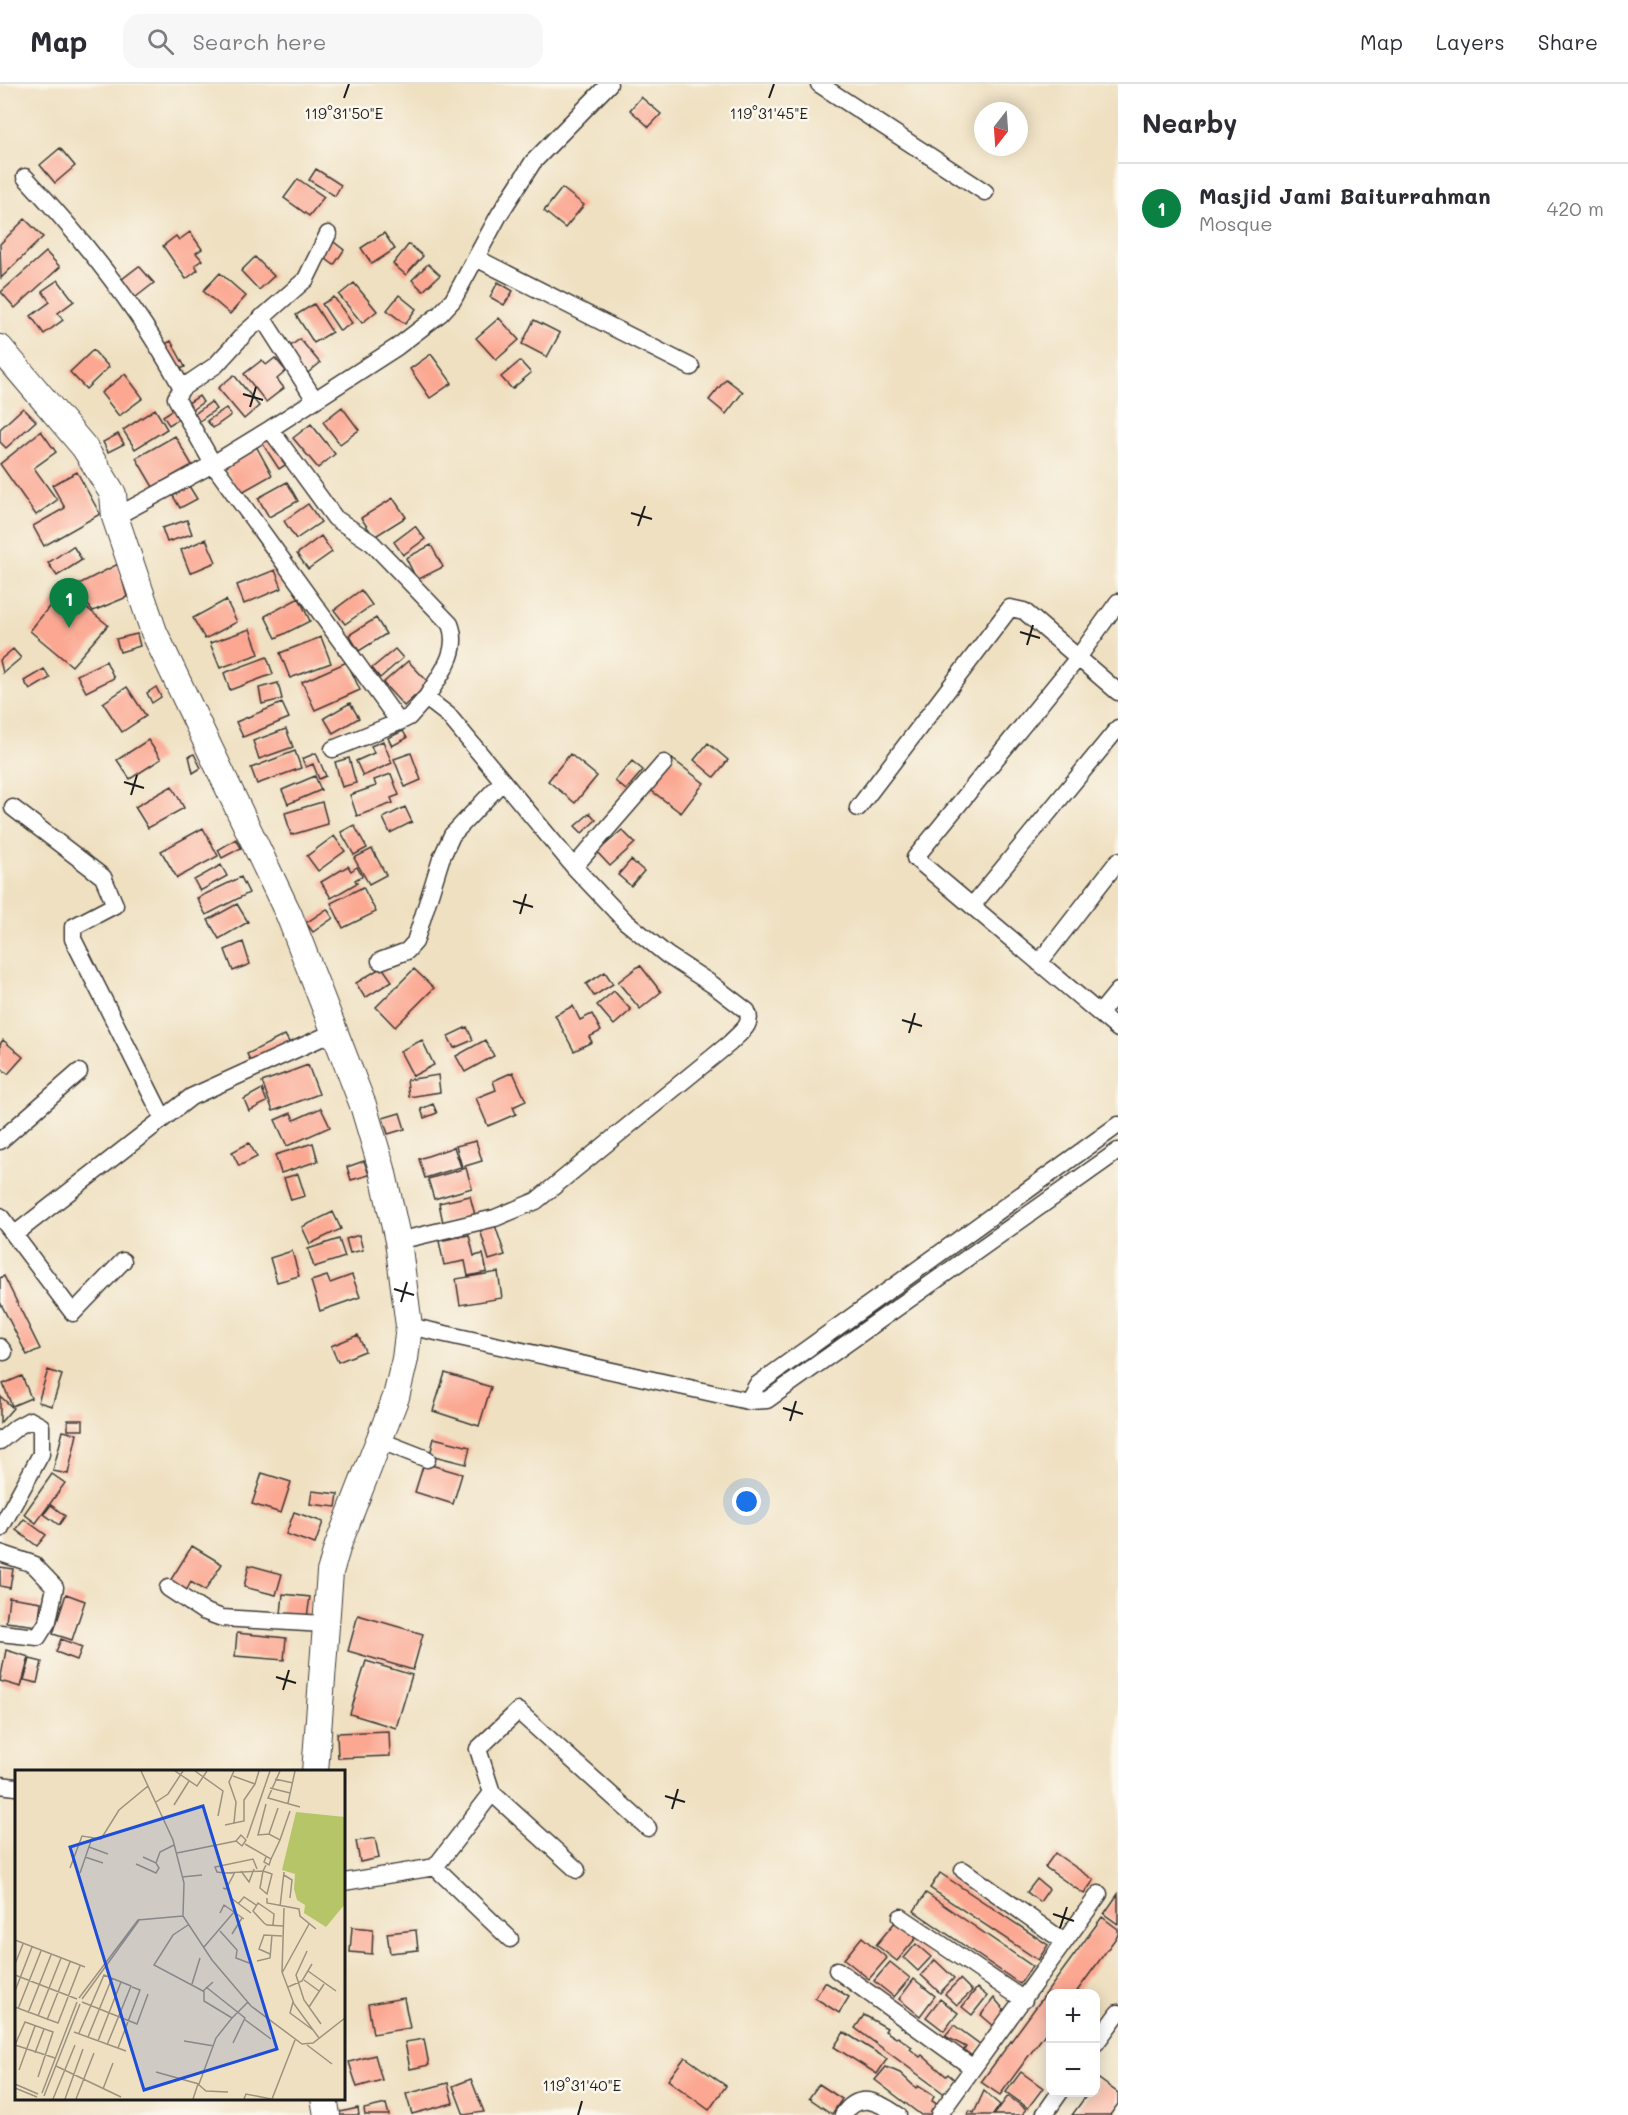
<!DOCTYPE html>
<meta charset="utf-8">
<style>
body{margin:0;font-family:Mali,sans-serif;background:#f7f7f7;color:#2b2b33}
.controls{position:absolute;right:18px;bottom:18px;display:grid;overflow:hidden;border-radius:12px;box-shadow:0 3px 15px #0003}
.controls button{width:54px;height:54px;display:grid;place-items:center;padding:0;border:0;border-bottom:2px solid #e1e1e2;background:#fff;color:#2b2b33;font:30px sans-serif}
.compass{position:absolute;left:974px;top:18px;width:54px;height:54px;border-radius:50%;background:#fff;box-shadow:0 3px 15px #0003;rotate:197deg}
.you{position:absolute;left:747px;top:1418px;width:21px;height:21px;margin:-15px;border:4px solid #fff;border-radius:50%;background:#1a73e8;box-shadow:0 0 0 9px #1a73e833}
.badge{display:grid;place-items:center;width:39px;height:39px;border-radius:50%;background:#0b8043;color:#fff;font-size:20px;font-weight:700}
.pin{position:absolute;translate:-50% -50px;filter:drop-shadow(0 2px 3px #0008)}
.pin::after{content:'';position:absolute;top:32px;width:21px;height:18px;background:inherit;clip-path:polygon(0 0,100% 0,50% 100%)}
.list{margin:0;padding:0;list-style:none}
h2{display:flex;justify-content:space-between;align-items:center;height:78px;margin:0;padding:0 24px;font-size:26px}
h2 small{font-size:20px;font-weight:400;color:#7c7c81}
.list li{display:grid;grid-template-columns:39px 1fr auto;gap:18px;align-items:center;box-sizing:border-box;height:90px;padding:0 24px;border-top:2px solid #e1e1e2}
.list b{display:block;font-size:22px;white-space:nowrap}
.list p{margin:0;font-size:20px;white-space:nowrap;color:#7c7c81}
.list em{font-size:20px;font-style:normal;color:#7c7c81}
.icon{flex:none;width:33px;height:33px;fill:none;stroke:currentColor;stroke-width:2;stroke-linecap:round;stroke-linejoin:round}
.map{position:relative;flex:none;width:1118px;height:2031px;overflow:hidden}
header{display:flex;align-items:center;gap:36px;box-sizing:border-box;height:84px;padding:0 30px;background:#fff;border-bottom:2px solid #e1e1e2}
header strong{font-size:28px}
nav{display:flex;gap:33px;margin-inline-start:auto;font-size:21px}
.search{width:420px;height:54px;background:#f7f7f7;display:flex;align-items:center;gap:15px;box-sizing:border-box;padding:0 21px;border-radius:18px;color:#7c7c81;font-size:22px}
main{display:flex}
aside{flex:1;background:#fff}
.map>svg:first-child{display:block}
.building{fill:#fba792}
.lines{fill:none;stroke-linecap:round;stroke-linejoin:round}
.minor-casing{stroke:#3c3935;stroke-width:19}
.primary-casing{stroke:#3c3935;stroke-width:28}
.minor{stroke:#fff;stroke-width:16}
.primary{stroke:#fff;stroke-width:26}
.ticks{fill:none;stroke:#1c1c1c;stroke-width:2}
.inset-road{fill:none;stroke:#9b927f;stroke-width:1.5}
.view{fill:#1d4ed8;fill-opacity:0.15;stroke:#1d4ed8;stroke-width:3}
.inset-edge{fill:none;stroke:#1c1c1c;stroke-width:3}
.ticks-label{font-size:15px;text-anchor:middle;fill:#1c1c1c;stroke:#fbf7ec;stroke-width:5;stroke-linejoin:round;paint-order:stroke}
</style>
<header>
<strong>Map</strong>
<div class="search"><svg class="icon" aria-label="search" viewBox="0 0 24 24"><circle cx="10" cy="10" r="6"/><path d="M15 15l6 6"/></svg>Search here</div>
<nav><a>Map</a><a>Layers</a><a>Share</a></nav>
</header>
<main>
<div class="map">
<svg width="1118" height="2031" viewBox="0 0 1118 2031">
<rect width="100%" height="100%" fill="#fbf7ec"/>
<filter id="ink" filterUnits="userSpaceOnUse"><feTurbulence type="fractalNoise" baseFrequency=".0167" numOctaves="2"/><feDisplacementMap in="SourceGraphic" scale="12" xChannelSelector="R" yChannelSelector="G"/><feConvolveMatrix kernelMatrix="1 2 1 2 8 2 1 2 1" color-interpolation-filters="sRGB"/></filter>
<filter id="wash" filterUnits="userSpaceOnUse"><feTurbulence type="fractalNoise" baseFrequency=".008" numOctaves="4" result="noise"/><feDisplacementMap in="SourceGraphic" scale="24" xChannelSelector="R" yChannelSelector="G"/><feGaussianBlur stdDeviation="1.35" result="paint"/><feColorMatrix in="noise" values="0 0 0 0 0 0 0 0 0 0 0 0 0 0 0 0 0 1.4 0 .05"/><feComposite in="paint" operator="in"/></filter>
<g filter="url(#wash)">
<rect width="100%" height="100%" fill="#efe0c1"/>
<g id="blocks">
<path class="building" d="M641,13L661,30L649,43L630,26Z
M60,64L75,82L55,99L40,81Z
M316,85L341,101L335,112L309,96Z
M298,95L324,113L309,132L284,114Z
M562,104L584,121L565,144L544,127Z
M25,135L43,153L1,194L0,160Z
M190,148L202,165L196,169L202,176L195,181L198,186L186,195L163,162L176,152L179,156Z
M384,149L395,165L372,180L361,164Z
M325,151L344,166L334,181L314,166Z
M409,160L423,172L406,191L393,180Z
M46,168L60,183L15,224L1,208Z
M255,173L274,192L259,206L241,187Z
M428,180L440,191L423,207L412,196Z
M139,182L154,199L127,220L113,202Z
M220,189L246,212L230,230L203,207Z
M58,196L74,217L58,229L63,236L44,250L31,232L50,218L42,207Z
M498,198L513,207L504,221L490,213Z
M354,199L377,227L362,239L339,211Z
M399,211L416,225L405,240L387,226Z
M334,213L352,239L340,247L322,220Z
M314,220L332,248L314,259L296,231Z
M499,234L519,256L496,276L476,254Z
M534,236L560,249L547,273L522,260Z
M300,255L320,279L304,292L284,267Z
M171,257L185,283L168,291L154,266Z
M93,266L109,283L86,305L70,288Z
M431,270L452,299L430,314L410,285Z
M275,274L286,287L277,295L284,304L266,318L244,290L262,276L266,281Z
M520,277L531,289L512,305L501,293Z
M125,290L143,314L119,332L101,309Z
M234,291L259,322L244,335L218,304Z
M726,295L743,308L726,330L709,316Z
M199,312L203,318L186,330L182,323Z
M211,318L216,325L190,344L185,337Z
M342,323L359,346L340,360L323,338Z
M23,324L36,337L6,364L0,358V345Z
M226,324L231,331L213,344L207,337Z
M155,325L167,345L135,365L123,346Z
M174,325L180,334L169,341L163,332Z
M311,340L335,370L318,384L293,354Z
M41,347L56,368L34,384L57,416L36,431L0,380Z
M118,350L124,360L108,368L103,358Z
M175,352L192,381L153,403L136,374Z
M273,352L290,378L279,385L262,359Z
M256,362L272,391L240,409L223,381Z
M77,388L100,430L44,462L33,442L65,424L52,401Z
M287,398L298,417L269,433L258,414Z
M189,402L197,415L180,424L173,412Z
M393,414L406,433L374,453L361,434Z
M308,420L321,438L296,455L284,437Z
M187,436L192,450L167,458L162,444Z
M415,442L425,455L403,471L394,458Z
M321,452L332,468L308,485L297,470Z
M206,455L216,478L190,489L181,466Z
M431,461L443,483L417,496L406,474Z
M73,462L82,476L57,492L48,479Z
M118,480L127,513L93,527L73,503Z
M275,486L282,504L244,520L237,501Z
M63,505L108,541L72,582L30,547Z
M361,506L372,521L345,540L334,526Z
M299,514L310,537L276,554L265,532Z
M226,516L237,538L205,555L193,534Z
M376,534L386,550L359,567L349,551Z
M250,545L259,570L220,584L210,559Z
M137,550L140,562L120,568L116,555Z
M321,553L331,579L290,594L280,569Z
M13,565L21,574L3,589L0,576Z
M395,565L403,574L380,594L372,584Z
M267,573L273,590L230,606L224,589Z
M106,577L114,594L86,608L77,591Z
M408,577L429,599L404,622L383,599Z
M347,578L360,606L315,626L302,598Z
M44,585L50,594L30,606L24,597Z
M278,599L282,615L262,620L259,604Z
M127,603L146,632L122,648L103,619Z
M156,603L161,613L152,619L147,609Z
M282,619L289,634L243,653L236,638Z
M350,619L359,634L333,649L324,634Z
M286,645L293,663L259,675L253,657Z
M403,647L407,654L392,662L388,654Z
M148,656L161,675L130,695L117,676Z
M383,657L392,679L363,692L356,677L374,669L371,662Z
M708,659L728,676L714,693L694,676Z
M295,667L301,684L257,700L251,684Z
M316,669L326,692L319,695L313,680L306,683L302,675Z
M411,669L421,696L405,703L394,675Z
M194,670L201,684L193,689L189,672Z
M570,670L597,692L575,719L548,697Z
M349,674L356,699L342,703L335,678Z
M671,674L704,699L681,729L648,704Z
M632,677L643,686L626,706L615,697Z
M391,690L399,711L391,714L393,719L357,732L350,711L376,702L374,696Z
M315,692L321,706L288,720L282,706Z
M172,702L184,724L148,744L135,723Z
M322,718L328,740L291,751L285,729Z
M405,723L412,738L390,749L383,734Z
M590,729L596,736L582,749L575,742Z
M354,741L367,764L354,771L341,748Z
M203,744L218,772L177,794L161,767Z
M622,746L635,759L610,782L597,768Z
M334,752L345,767L318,787L307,772Z
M236,755L241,764L222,774L218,766Z
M372,765L386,791L369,800L354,774Z
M631,776L644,787L631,802L618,791Z
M221,781L227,792L200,807L194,796Z
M348,782L351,787L357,783L362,792L355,796L357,799L331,814L321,798Z
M241,793L249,809L206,831L197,814Z
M363,803L376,828L343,844L331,819Z
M237,820L248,838L219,855L208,836Z
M327,825L333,834L313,848L306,839Z
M243,858L250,880L233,887L225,866Z
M640,881L661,908L640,925L618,898Z
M382,883L392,897L365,914L356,899Z
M414,885L434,904L395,943L376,923Z
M605,888L613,900L594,912L586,900Z
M614,907L631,926L614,941L597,921Z
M573,922L580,936L592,930L601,947L589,953L592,958L574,967L555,931Z
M467,943L473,956L454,964L448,952Z
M285,951L292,963L253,982L247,970Z
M3,956L23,973L8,990L0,983V960Z
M422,956L434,981L413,992L400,967Z
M485,956L494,972L465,988L456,972Z
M308,981L319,1010L273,1027L262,998Z
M513,988L526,1017L513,1023L516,1030L488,1042L476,1014L496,1006L493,997Z
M438,991L440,1008L409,1013L407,996Z
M262,1005L267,1018L249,1027L244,1015Z
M433,1020L437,1029L424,1034L421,1025Z
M321,1024L330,1043L287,1062L275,1036L291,1029L294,1036Z
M400,1029L405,1045L388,1050L383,1034Z
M476,1057L482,1077L462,1083L456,1062Z
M249,1059L257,1073L239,1082L232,1068Z
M313,1059L318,1077L281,1089L275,1071Z
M454,1063L461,1083L425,1094L419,1075Z
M364,1077L369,1091L351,1096L347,1083Z
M466,1084L472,1104L434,1115L428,1095Z
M298,1090L305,1112L291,1116L284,1094Z
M470,1112L475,1131L443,1139L439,1119Z
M333,1128L341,1145L310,1160L302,1143Z
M494,1138L505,1171L489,1176L479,1142Z
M359,1151L363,1166L350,1169L346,1155Z
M469,1151L474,1172L483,1170L487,1188L468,1192L465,1177L444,1181L439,1157Z
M339,1155L345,1173L314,1183L308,1165Z
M292,1167L299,1192L277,1198L270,1174Z
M498,1188L502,1214L460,1221L456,1195Z
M352,1191L360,1213L320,1227L311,1197L327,1192L330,1199Z
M4,1192L40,1265L27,1271L0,1218V1194Z
M358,1251L365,1267L338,1278L331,1262Z
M48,1286L62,1291L52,1322L38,1318Z
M445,1289L491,1303L479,1342L433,1327Z
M22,1292L31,1314L12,1322L3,1300Z
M0,1312L13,1324L0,1339Z
M68,1336H83V1346H68Z
M63,1347L77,1350L68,1390L53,1387Z
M434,1354L470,1363L466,1380L430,1371Z
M424,1379L462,1390L453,1420L415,1408Z
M262,1389L291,1398L281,1429L252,1420Z
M52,1390L65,1399L36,1439L24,1430Z
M312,1407L338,1410L336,1423L310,1420Z
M51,1421L65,1432L59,1441L44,1430Z
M294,1428L323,1438L315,1460L286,1450Z
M24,1435L46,1451L37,1462L16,1446Z
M192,1462L222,1480L205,1507L191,1498L186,1507L170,1497Z
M249,1481L282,1490L276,1511L244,1503Z
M0,1483L13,1485L10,1504L0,1502Z
M66,1510L85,1517L72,1556L53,1550Z
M283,1510L310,1513L307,1533L281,1530Z
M9,1513L41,1518L38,1542L6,1538Z
M358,1531L423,1550L413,1586L348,1567Z
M237,1549L286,1554L284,1576L235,1572Z
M61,1555L82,1563L77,1576L56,1568Z
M6,1566L29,1573L21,1603L0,1597Z
M30,1575L42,1578L37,1599L24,1596Z
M366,1577L412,1591L396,1644L350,1630Z
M389,1647L390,1672L338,1674L337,1649Z
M375,1754L379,1774L360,1778L356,1757Z
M1055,1769L1094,1796L1084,1810L1045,1783Z
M940,1789L1048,1861L1038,1876L930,1804Z
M1037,1795L1049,1805L1040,1818L1027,1808Z
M926,1809L1032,1882L1020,1900L914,1827Z
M1118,1810V1840L1104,1830Z
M1102,1833L1118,1845V1851L1075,1910H1050V1943L1000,2011L981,1998Z
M896,1837L916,1854L897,1877L876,1861Z
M352,1843L373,1845L372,1870L350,1868Z
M416,1846L418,1866L390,1869L387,1849Z
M862,1853L887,1874L869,1895L844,1875Z
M916,1860L931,1873L918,1887L904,1874Z
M935,1876L954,1894L940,1909L921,1891Z
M890,1878L910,1894L894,1913L874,1897Z
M914,1895L935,1912L920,1932L899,1915Z
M960,1895L972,1907L957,1921L945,1910Z
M825,1898L849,1913L839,1929L815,1914Z
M977,1904L987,1912L972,1931L962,1923Z
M404,1914L410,1944L373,1950L368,1920Z
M994,1914L1006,1928L995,1943L981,1931Z
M940,1915L958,1929L944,1947L926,1933Z
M864,1931L887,1944L885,1947L896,1954L898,1953L912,1963L910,1965L920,1973L922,1971L946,1992L948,1990L956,1997L946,2011L855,1944Z
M954,1941L981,1961L972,1972L964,1966L966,1963L945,1952Z
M844,1948L887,1975L877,1990L834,1963Z
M424,1955L429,1981L410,1985L405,1958Z
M375,1971L382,1996L357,2003L349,1978Z
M685,1973L726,2002L709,2026L668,1996Z
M886,1983L900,1989L916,2004L918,2002L934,2012L932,2017L940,2022L933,2031H921L875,1996Z
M1021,1988L1043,2004L1028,2024L1006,2008Z
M471,1995L484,2028L464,2031L453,2002Z
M1099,1995L1118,2009V2020L1110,2031H1072L1089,2008H1096V1999Z
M448,1999L453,2019L412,2030L406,2010Z
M819,2000L842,2015L832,2030L809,2014Z
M984,2007L1000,2021L993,2031H967L970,2027L974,2029Z
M1008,2012L1026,2025L1022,2031H994Z
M386,2020L389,2031H365L364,2025Z
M358,2024L359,2031H337L336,2029Z"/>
</g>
</g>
<g filter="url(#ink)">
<use href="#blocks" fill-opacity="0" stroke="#3c3935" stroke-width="1.5"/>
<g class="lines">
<g class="minor-casing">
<path id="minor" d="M819,0L985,108
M25,93C85,157 140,226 182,304
M328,150L306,195L246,248L216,281L182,304L176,314L213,380L399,638
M476,174L691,283
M262,233L315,316
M270,345L397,263L440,230L453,216L499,131L533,78L609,0
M115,433L213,380L270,345L335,434L372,459L450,540C461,568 440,591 426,614
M1118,644L972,822L1118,945
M333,665L399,638L409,633L426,614L448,631L574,783L625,837L667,871L713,901L747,927C754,941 739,949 730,959L536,1117L495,1134L398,1157
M13,724L103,793L115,821L73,843V855L163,1034
M858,724L1010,524L1024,527L1118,608
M574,783L664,679
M972,822L915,774L1077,575L1118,518
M380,877L407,867L415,858L441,775L452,751L502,698
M1039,879L1118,777
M1100,929L1118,907
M0,1057L79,988
M0,1132L73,1229L123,1177
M15,1150L191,1013L334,948
M409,1242L748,1317L767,1316L1118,1067
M0,1263L4,1268
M748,1317L757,1301L1118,1041
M0,1357L17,1343L30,1336L41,1342V1370L0,1445
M381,1357L427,1375
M0,1469L33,1480L55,1503L48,1537L38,1553L0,1549
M168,1504L203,1527L222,1534L324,1540
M0,1701L16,1703
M492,1709L478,1665L518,1627L648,1744
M435,1783L510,1855
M963,1786L1063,1857
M344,1798L435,1783L492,1709L577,1786
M901,1833L1024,1916
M837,1886L973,1984
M1096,1959L1118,1929
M843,2031C859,2007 879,2018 898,2031
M939,2031L1099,1810
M1044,2031L1060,2008"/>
</g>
<g class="primary-casing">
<path id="primary" d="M0,264L84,363L113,410L115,433L154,548L289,831L363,1021L382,1085L398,1157L409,1242L405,1275L396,1313L338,1461L330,1488L315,1688
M324,2014L327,2031"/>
</g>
<use href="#minor" class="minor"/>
<use href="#primary" class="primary"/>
</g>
</g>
<path class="ticks" d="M344,14L349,0M769,14L774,0M243,310L263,316M250,323L256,303M631,429L652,435M638,442L645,422M1020,548L1040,554M1027,561L1033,541M124,698L144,704M131,711L137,691M513,817L533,823M520,830L526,810M902,936L922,942M909,949L915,929M394,1205L414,1211M401,1218L407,1198M783,1324L803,1330M790,1337L796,1317M276,1593L296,1599M283,1606L289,1586M665,1712L685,1718M672,1725L678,1705M1053,1830L1074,1837M1060,1844L1067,1823M578,2031L582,2017"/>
<g transform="translate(15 1686)">
<rect width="330" height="330" fill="#efe0c1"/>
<path d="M281,42L330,47V134L311,157L289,143L290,135L282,130L279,119L280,104L267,100Z" fill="#b5c568"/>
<path class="inset-road" d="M126,1L158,70L169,113L168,146L197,190L236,236L287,274L298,273L330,248M160,1L182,16L192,1M180,1L208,21L203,46M265,1L253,28L285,37M218,6L240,14L244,1M260,9L278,13M255,18L275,23M141,32L153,24L168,1M273,33L280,1M251,34L243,65L254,64L265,70L275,41M159,35L174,11M219,53L221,32L214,12L219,1M210,55L229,51V30L240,14M254,64L263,38M232,68L255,1M230,74L256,89L254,95L249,92L251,87M74,77L93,84M162,83L221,71L226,65L231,70L227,76L221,71M70,87L88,93M128,87L141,93L145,82L159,75M256,89L265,70M121,94L141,103L144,98L141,93M55,98L67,66L86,69L104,40L133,16M242,99L238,89L200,97L202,102L210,103L248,101L251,95M226,101L234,112L239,99M248,101L257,104L252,124L245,118ZM65,103L77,68M269,105L277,110L275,128M167,107L187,105M208,118L211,119L220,102M216,128L236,143M252,128V133L284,139L285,146L301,159M223,134L229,127L241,135M265,137L269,102M269,138L267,202L279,234L304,268M205,143L209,135L229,149M173,155L158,165L139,195L188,221L198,212M258,155L259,144L243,133L238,141L249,153L252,155L268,156M205,161L222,180L221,188L234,193M217,164L227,148M0,170L70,197M189,177L219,142M292,181L281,205L289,230L306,254M255,184L244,179L249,165L267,166M242,191L255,188L257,165M0,194L8,174M293,201L321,221M267,203L294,154M0,205L62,229M289,210L304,221M177,214L185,188M191,217L230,248L218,273M273,217L287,211L297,194M0,221L17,177M189,221V231L217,248L233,232M64,228L123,150L168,146M67,229L125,149M67,232L122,254L133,224M278,232L275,243L298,260M0,237L43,253L65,196M294,237L309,214M3,239L26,181M13,243L36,185M23,246L46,188M229,249L256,269M32,250L55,192M59,262L111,281M64,263L89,205L116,216L92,275M73,267L97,208M83,271L106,212M169,271L199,276M0,275L10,252L38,262L23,307M0,275L40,288M292,275L317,294M103,278L125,220L117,217M20,283L29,259M41,296L106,327M4,300L20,256M141,302L184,314L201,268L217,248M0,314L23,324M0,318L22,327M88,319L98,293M27,323L62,232M29,326L65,234M38,329L60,275M50,329L68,279M61,329L79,283M178,329L183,314L191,321L213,322M229,329L231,324L256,329M257,329L280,270"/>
<path class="view" d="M188,36L262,279L129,320L55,77Z"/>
<rect width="330" height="330" class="inset-edge"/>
</g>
<g class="ticks-label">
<text x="344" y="35">119°31'50"E</text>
<text x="769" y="35">119°31'45"E</text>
<text x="582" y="2007">119°31'40"E</text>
</g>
</svg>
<div class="controls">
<button>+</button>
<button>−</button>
</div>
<svg class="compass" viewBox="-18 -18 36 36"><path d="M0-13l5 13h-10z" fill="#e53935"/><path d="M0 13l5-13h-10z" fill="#7c7c81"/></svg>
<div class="you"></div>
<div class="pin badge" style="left:69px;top:544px">1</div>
</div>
<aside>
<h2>Nearby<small></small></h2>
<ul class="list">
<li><span class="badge">1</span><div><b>Masjid Jami Baiturrahman</b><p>Mosque</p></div><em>420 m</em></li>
</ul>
</aside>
</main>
